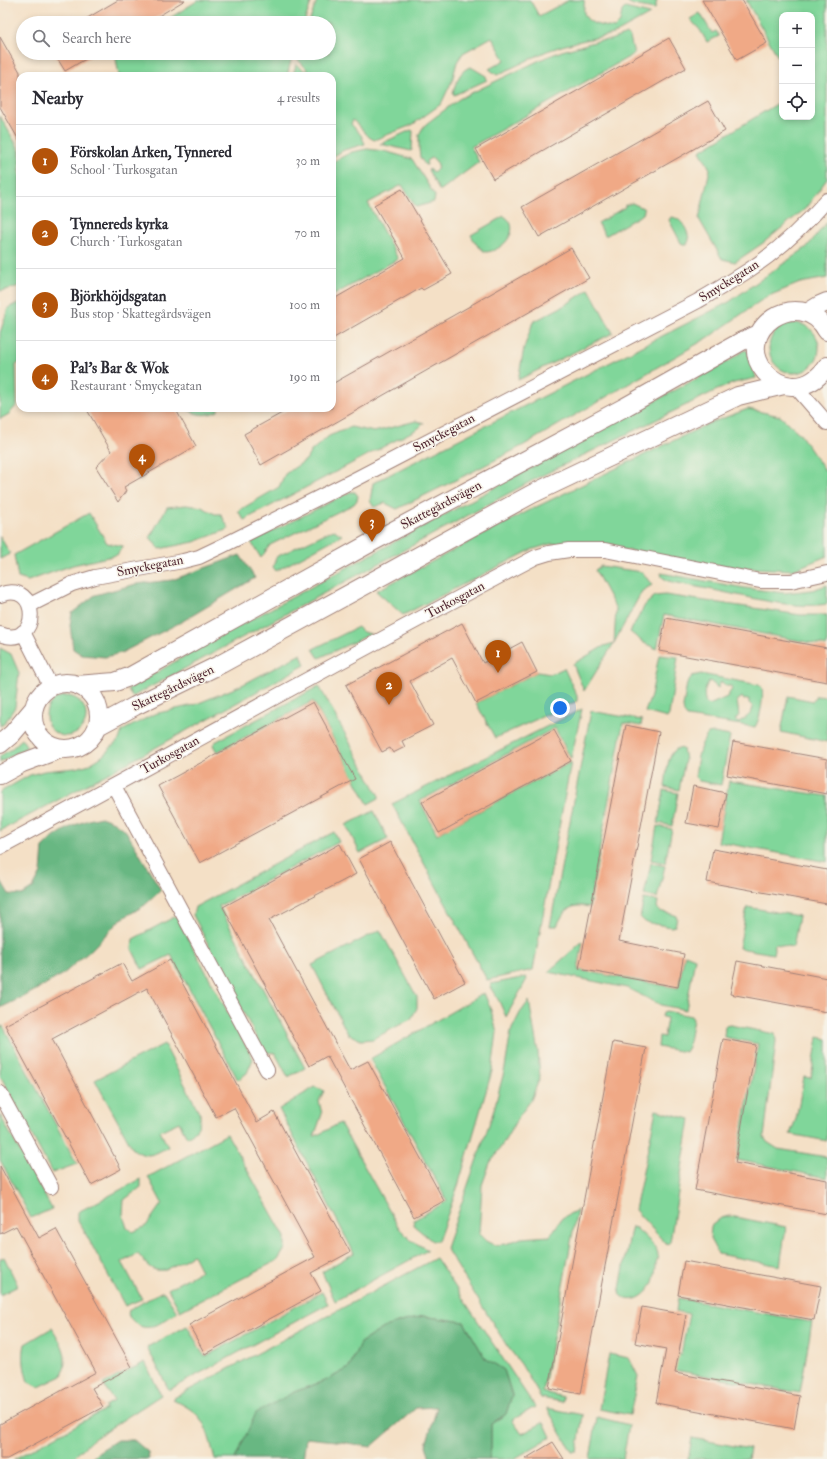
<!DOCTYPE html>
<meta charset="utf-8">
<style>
body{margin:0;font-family:"IM FELL Double Pica",serif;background:#f2f2f3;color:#2b2b33}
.controls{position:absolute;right:12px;top:12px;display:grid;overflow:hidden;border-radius:8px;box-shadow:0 2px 6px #0003}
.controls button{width:36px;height:36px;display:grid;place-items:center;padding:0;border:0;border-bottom:1px solid #e1e1e2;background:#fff;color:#2b2b33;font:20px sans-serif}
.you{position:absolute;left:560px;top:708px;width:14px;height:14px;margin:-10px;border:3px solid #fff;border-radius:50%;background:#1a73e8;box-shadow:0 0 0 6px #1a73e833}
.badge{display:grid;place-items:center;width:26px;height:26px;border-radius:50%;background:#b45309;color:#fff;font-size:13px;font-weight:700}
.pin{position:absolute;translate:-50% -33px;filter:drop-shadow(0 1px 2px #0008)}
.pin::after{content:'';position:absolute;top:21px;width:14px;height:12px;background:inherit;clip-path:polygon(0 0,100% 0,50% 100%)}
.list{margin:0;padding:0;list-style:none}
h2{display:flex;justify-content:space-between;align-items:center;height:52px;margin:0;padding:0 16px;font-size:17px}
h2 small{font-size:13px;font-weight:400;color:#7c7c81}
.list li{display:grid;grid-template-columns:26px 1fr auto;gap:12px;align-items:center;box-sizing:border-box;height:72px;padding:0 16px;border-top:1px solid #e1e1e2}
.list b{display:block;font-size:15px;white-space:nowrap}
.list p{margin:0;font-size:13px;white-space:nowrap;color:#7c7c81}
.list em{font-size:13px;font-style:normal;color:#7c7c81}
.icon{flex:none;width:22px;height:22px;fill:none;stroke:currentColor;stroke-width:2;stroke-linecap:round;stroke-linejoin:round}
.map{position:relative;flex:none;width:827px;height:1459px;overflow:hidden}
.search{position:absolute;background:#fff;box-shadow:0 2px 6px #0003;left:16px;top:16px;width:320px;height:44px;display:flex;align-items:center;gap:10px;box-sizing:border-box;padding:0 14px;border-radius:22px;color:#7c7c81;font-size:15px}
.panel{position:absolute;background:#fff;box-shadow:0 2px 6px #0003;left:16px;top:72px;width:320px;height:340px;border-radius:12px}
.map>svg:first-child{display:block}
.green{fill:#80d69a;stroke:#657a62;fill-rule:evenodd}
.forest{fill:#68b782;stroke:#596b56}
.building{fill:#f0a986}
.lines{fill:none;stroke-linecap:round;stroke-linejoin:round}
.minor-casing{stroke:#9f8078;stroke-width:16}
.tertiary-casing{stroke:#9f8078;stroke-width:20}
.minor{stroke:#fff;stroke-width:14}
.tertiary{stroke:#fff;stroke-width:18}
.labels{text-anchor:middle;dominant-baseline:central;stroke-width:3;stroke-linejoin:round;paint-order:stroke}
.street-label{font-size:13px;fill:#4a1f2b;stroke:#f7f3e8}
</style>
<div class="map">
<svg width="827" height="1459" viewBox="0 0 827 1459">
<rect width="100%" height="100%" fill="#f7f3e8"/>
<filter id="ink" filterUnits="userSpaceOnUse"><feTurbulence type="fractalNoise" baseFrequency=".025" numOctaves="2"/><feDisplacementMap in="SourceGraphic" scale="8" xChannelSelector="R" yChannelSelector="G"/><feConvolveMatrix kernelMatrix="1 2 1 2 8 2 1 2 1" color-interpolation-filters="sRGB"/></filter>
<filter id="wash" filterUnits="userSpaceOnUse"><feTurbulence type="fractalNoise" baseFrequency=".012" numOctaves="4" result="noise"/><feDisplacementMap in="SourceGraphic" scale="16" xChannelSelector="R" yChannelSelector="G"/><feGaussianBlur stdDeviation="0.9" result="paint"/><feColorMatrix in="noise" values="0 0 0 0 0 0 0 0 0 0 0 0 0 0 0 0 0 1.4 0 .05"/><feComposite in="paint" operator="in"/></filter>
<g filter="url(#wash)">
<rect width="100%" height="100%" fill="#f4e0c6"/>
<path class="green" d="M197,0H312L304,23H162L197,1Z
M317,0H530L539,16L569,0H584C585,5 583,8 584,13C587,25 604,26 614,28L620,22L622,11L625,8L650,14L614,34L576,42L562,46L547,51L497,75L489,69L505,60L492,37L463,53L457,62L452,81L441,104L412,125L374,140L369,137L353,120L351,124L361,135L365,144L344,150L332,157V76H293L296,64L307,73V69L298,60L299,53H329V23H309Z
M623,0H657L655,9H654L633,5Z
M746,0H827V179L805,209L763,243L735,262L722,259L699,219L710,169L700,151L780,102L782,93V117H812V15H782V64Z
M700,13L712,33L716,31L719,36L707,42L700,30L690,19Z
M627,34L630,37L634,54L471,147L479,162L441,190H439L428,170L429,169L433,172L437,169L438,164L433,158H431L426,161L427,165H425L420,157L419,149V135L422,129L426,124L459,99L542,59L562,51L598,41L610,40Z
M115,53H293L287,76H119Z
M471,67L486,76L487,80L454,95L453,93C456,83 460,69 471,67Z
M0,116L20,151V285L14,288L0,291Z
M411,130L413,131L412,150L411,151L380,144Z
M367,149L384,151L412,159L435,196L434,202L416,207L402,185L368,203L398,259L332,296V162L352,152Z
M632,203L643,208L644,211L643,214L607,235H605L598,223L625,207V205Z
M504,216C523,228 503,252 485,252L476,244L471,235Z
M671,217C681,217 688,230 689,240L687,245H683L681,243L669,220Z
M827,222V278L800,283L766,297L709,337L524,445L474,471L397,509L385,503L374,507L370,501L373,483L729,302L807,247Z
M589,289L613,333L518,380L524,348L533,322L567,304Z
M20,302V362L16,365L17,405L9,414L0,419V333L8,308Z
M769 348a25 25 0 1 1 50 0a25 25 0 1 1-50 0Z
M744,350L748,351C749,358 756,374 756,378L734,383L715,391L539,477L132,697L128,689L202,646L729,361Z
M186,408H218V411C207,416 196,416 186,408Z
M748,409L780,416L800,434L827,474V556L793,570L726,567L577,542L550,544L531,550L403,615L376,591L532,509L710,423Z
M416,421L424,423L419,428L244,520L238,511L279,487L285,474L306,460L311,451L329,436L351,427L374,432Z
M350,492H355L358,496L357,500L354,504L270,545L261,558L251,542Z
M186,505L202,507L215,514H221L229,529L194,542L159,549L150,537L167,507Z
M89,513L107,543L123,546L117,555L73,565L28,581L18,578L14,555Z
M334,530L342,535L276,571L273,567L276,557L328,532Z
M0,536L10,554L0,559Z
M601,566L642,572L652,585L642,591L614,643L584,691L573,664L604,646L614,643L616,609L595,570Z
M661,573L745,588L784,593L812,590L827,585V604C795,609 763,600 732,594C711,589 689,586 668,581L662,577Z
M665,595L801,615H827V646L664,615L657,649L644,643L630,632L645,605L655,596Z
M358,627L363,632L371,634L319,658L313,649Z
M0,648L11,654L19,673L15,707L4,724L0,726Z
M301,654L305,665L146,753L0,831V792L30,775L44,771L75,768L90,764L101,757L119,740L122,731L154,714L194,705L240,686Z
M659,655L678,657L669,715L667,718L645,712L651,696Z
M564,668L577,696V701L495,738L476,703L537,672L551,674Z
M701,674L759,685L762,688C764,697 760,720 755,727L687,717L684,713L683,707L687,683L692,676ZM709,681L711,682L718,688L719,684L722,682L726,686H731L732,689L727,697L709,705L706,703C703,694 704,689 709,681ZM742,697L744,700L749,699V703L753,707C752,716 744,718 738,723L735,720L739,715L737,701Z
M319,686L379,796V798L368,804L313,701L217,752L213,745L215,742Z
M788,696L813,701L816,696L827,697V742L781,732Z
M46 716a20 20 0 1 1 40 0a20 20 0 1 1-40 0Z
M582,709L571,759L555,728L420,801L437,834L571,762L533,970L487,980L392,804Z
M591,711L642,720L641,726L623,723L589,907C571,903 564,910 557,926H550Z
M714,733L730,736L721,785L699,781L695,777C697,762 698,746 708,734Z
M22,739L27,747L9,757L0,763V756L11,749Z
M678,748L683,749L685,760L679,790L665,787C667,775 666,754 678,748Z
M729,781L827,796V862L718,842Z
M664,790L678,793L672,826L658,823Z
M374,811L388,839L360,853L346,825Z
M657,826L672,829L665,863L651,860Z
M334,832L339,842L219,906L305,1068L288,1077L275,1053L264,1052L193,915L195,907Z
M651,863L665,866L657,898L644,895Z
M644,899L658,901L657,907L659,911L675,915L677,918L675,926L671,927L645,922L640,917Z
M747,907L799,916L793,947L775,944L773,954L739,948Z
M176,916L253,1059L247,1073L238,1080L171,955L142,969L132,949L133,939Z
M380,930L417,997V1008L411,1019L373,1039L361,1040L348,1034L312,965Z
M583,941L578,970L678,988L685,954L695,958L686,1010L661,1005L627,988L548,972Z
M526,977L527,979L506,1017L499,1001L490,987L491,984Z
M484,993L490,1007L497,1032L492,1071L458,1186L438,1241H432L413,1225L414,1220L447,1201L370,1059Z
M529,1001L538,1052L540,1077L531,1100L517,1119L504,1142L490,1163L482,1185L479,1234L486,1241L494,1245L506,1244L521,1238L550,1236L562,1218L577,1210L543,1392L563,1397L562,1402L541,1398L521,1364L507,1346L446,1248L493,1113L505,1068L511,1031L520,1013Z
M666,1011L691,1016L693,1019L688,1047L685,1052L658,1047L659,1036L664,1037L667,1018L662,1017L663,1012Z
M730,1025L775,1034L776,1041L764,1137L767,1142L778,1149L827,1157V1178L737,1160L758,1044L724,1037L725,1026Z
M3,1026L77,1164L52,1173L0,1075V1027Z
M818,1037L827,1039V1141L790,1134L796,1119L804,1077L811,1078Z
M164,1044L200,1114C201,1125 197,1131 187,1137L179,1122L160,1131L168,1147C153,1155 147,1159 133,1149L95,1080Z
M315,1087L324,1091L319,1101L322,1114L314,1137L340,1123L399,1228L412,1241L428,1250L335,1301L322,1272L354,1253L279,1109Z
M656,1110L690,1119L670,1242L667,1245L635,1210Z
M0,1115L52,1209L31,1218L0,1160Z
M227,1134L285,1237V1249L278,1260L180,1311L168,1289L201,1271L193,1255L166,1270C149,1272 148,1265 138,1254L122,1262L142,1299L125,1306L78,1220V1212L141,1179V1187L124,1200L123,1215L127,1228L133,1232L146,1226L162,1203L148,1177Z
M730,1216L786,1227L780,1266L718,1254L710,1239L711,1226L721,1218Z
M632,1227L636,1228C642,1234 653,1243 657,1251C659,1255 657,1259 656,1263C656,1269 655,1276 653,1282C648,1295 631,1307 619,1294L630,1234Z
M4,1257L18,1286L0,1295V1259Z
M436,1258L535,1407L512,1420L522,1434L544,1422L551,1437L514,1459H489L491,1447V1424L506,1414L512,1395L504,1370L485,1358L464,1322L423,1316L387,1326L360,1343L349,1368L327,1380L294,1392L244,1441L235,1459H215C211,1446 208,1427 199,1417C192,1409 182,1404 172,1399Z
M161,1292H164L177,1312L176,1313C157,1325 144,1338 127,1314L128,1311Z
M322,1292L328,1304L169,1390L147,1347L187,1326L205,1357Z
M678,1298L812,1322L800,1393L663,1368L666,1353L681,1354L689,1314L676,1311Z
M52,1328C63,1346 69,1355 62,1376L39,1387L28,1382C24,1369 22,1357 25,1344Z
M609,1354L629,1358L638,1376L630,1415L599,1409Z
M145,1362L161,1395L92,1440L72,1459H14L106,1409L105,1406L114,1401L103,1384Z
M547,1408L583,1415L577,1452H572Z
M597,1417L629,1425L623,1459H590Z
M692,1438L750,1449L748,1459H688Z"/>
<path class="forest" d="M240,555L255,578L183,621L121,653L105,657L82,655L73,649L70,625L72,613L95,595L136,584L172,580Z
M101,817L114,822L126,831L161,890L145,905L120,920L91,950L62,975L27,995L0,1008V879L9,894L22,895L33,888L41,873L43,847C58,831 80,821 101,817Z
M423,1316L464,1322L485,1358L504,1370L512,1395L506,1414L491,1424V1447L489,1459H430L426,1445L437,1407L416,1408L371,1447L336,1441L306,1438L303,1459H235L256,1413L294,1392L327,1380L349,1368L360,1343L387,1326Z
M117,1440H134L148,1452L149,1459H91L98,1452Z"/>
<g id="blocks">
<path class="building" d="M118,0H185L147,23H79Z
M702,0H742L767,43L737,60Z
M0,37L20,72V142L0,107Z
M669,38L686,68L493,179L476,149Z
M54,53H96L65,71Z
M708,101L725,131L539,237L522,207Z
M402,189L452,274L423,290L421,288L332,339V300L405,258L374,205Z
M571,248L589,278L261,465L244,434L291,408H332V384L470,306L471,307V305Z
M86,408H175L196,446L124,487L126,491L118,502L96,467L111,451Z
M666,618L827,648V682L659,651Z
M462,623L483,663L522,642L537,672L476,703L452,658L410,681L433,725L402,741L405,747L393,753L390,748L382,752L346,685Z
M313,702L355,779L200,863L158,786Z
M626,725L659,732L619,941L684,954L678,987L579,969Z
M554,730L571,761L439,833L422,802Z
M733,742L827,759V794L727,775Z
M693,786L726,793L719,829L686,823Z
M390,842L465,982L434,999L359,859Z
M340,844L356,874L269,920L350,1070L368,1061L444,1201L414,1217L327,1056L309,1066L223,907Z
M713,849L827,870V904L707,882Z
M170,960L257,1122L274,1112L350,1252L311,1273L321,1291L205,1354L189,1325L315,1257L234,1108L216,1117L147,988L52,1039L121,1169L91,1185L5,1025L122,963L132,981Z
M737,961L827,978V1012L730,994Z
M723,1039L756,1045L735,1163L827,1180V1214L695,1190Z
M613,1042L646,1048L581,1394L549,1388Z
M0,1166L39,1238L56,1229L132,1367L92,1388L103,1407L7,1459H0V1424L96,1372L16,1226L0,1234Z
M684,1261L821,1286L814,1320L678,1295Z
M642,1307L686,1315L675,1373L800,1396L794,1429L656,1403L666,1349L635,1343Z
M553,1442L564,1459H525Z"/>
</g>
</g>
<g filter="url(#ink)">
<use href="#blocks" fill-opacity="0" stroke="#9f8078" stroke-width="1"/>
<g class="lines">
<g class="minor-casing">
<path id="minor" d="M795,386L827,423
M0,595C41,578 41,651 0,634
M30,605L72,584L95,577L183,561L199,557L222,546L354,480L698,301C715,291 732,281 749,270C778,251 804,226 827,200
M23,632L51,687
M114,786L267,1070
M0,847C179,751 356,651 536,557L549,553L569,550H605L760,581H791L827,573
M0,1093L51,1187"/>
</g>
<g class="tertiary-casing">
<path id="tertiary" d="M807,313L820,305L827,302
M827,331C800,283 731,331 765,372C772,380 781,385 792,386C807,387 819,378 827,366
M33 716a33 33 0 1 1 66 0a33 33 0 1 1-66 0Z
M77,685L115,682L129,677L372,542L625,407L742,341L759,334
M98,726L135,706L221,664L532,494L738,396L784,385
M0,744L12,734L34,708
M0,775L22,763L60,749"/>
</g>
<use href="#minor" class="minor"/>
<use href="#tertiary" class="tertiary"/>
</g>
</g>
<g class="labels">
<g class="street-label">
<text transform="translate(729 281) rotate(-32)">Smyckegatan</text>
<text transform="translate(444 433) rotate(-28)">Smyckegatan</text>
<text transform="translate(441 505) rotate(-28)">Skattegårdsvägen</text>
<text transform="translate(150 566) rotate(-11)">Smyckegatan</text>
<text transform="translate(455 600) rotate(-28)">Turkosgatan</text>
<text transform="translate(173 688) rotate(-26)">Skattegårdsvägen</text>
<text transform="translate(170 755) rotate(-29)">Turkosgatan</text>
</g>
</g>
</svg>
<div class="controls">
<button>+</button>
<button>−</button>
<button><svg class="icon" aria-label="locate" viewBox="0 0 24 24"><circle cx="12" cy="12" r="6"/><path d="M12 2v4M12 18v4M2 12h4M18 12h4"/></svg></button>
</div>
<div class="you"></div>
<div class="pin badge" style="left:498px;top:673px">1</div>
<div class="pin badge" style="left:389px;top:705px">2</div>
<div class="pin badge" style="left:372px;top:542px">3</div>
<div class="pin badge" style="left:142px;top:477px">4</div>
<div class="search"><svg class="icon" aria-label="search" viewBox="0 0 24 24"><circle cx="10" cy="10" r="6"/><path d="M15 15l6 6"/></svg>Search here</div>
<section class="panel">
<h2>Nearby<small>4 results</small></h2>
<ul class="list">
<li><span class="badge">1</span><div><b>Förskolan Arken, Tynnered</b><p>School · Turkosgatan</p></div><em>30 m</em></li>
<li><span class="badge">2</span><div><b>Tynnereds kyrka</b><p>Church · Turkosgatan</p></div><em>70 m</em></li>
<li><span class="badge">3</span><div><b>Björkhöjdsgatan</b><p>Bus stop · Skattegårdsvägen</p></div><em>100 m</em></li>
<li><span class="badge">4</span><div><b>Pal's Bar &amp; Wok</b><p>Restaurant · Smyckegatan</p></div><em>190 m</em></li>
</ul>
</section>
</div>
